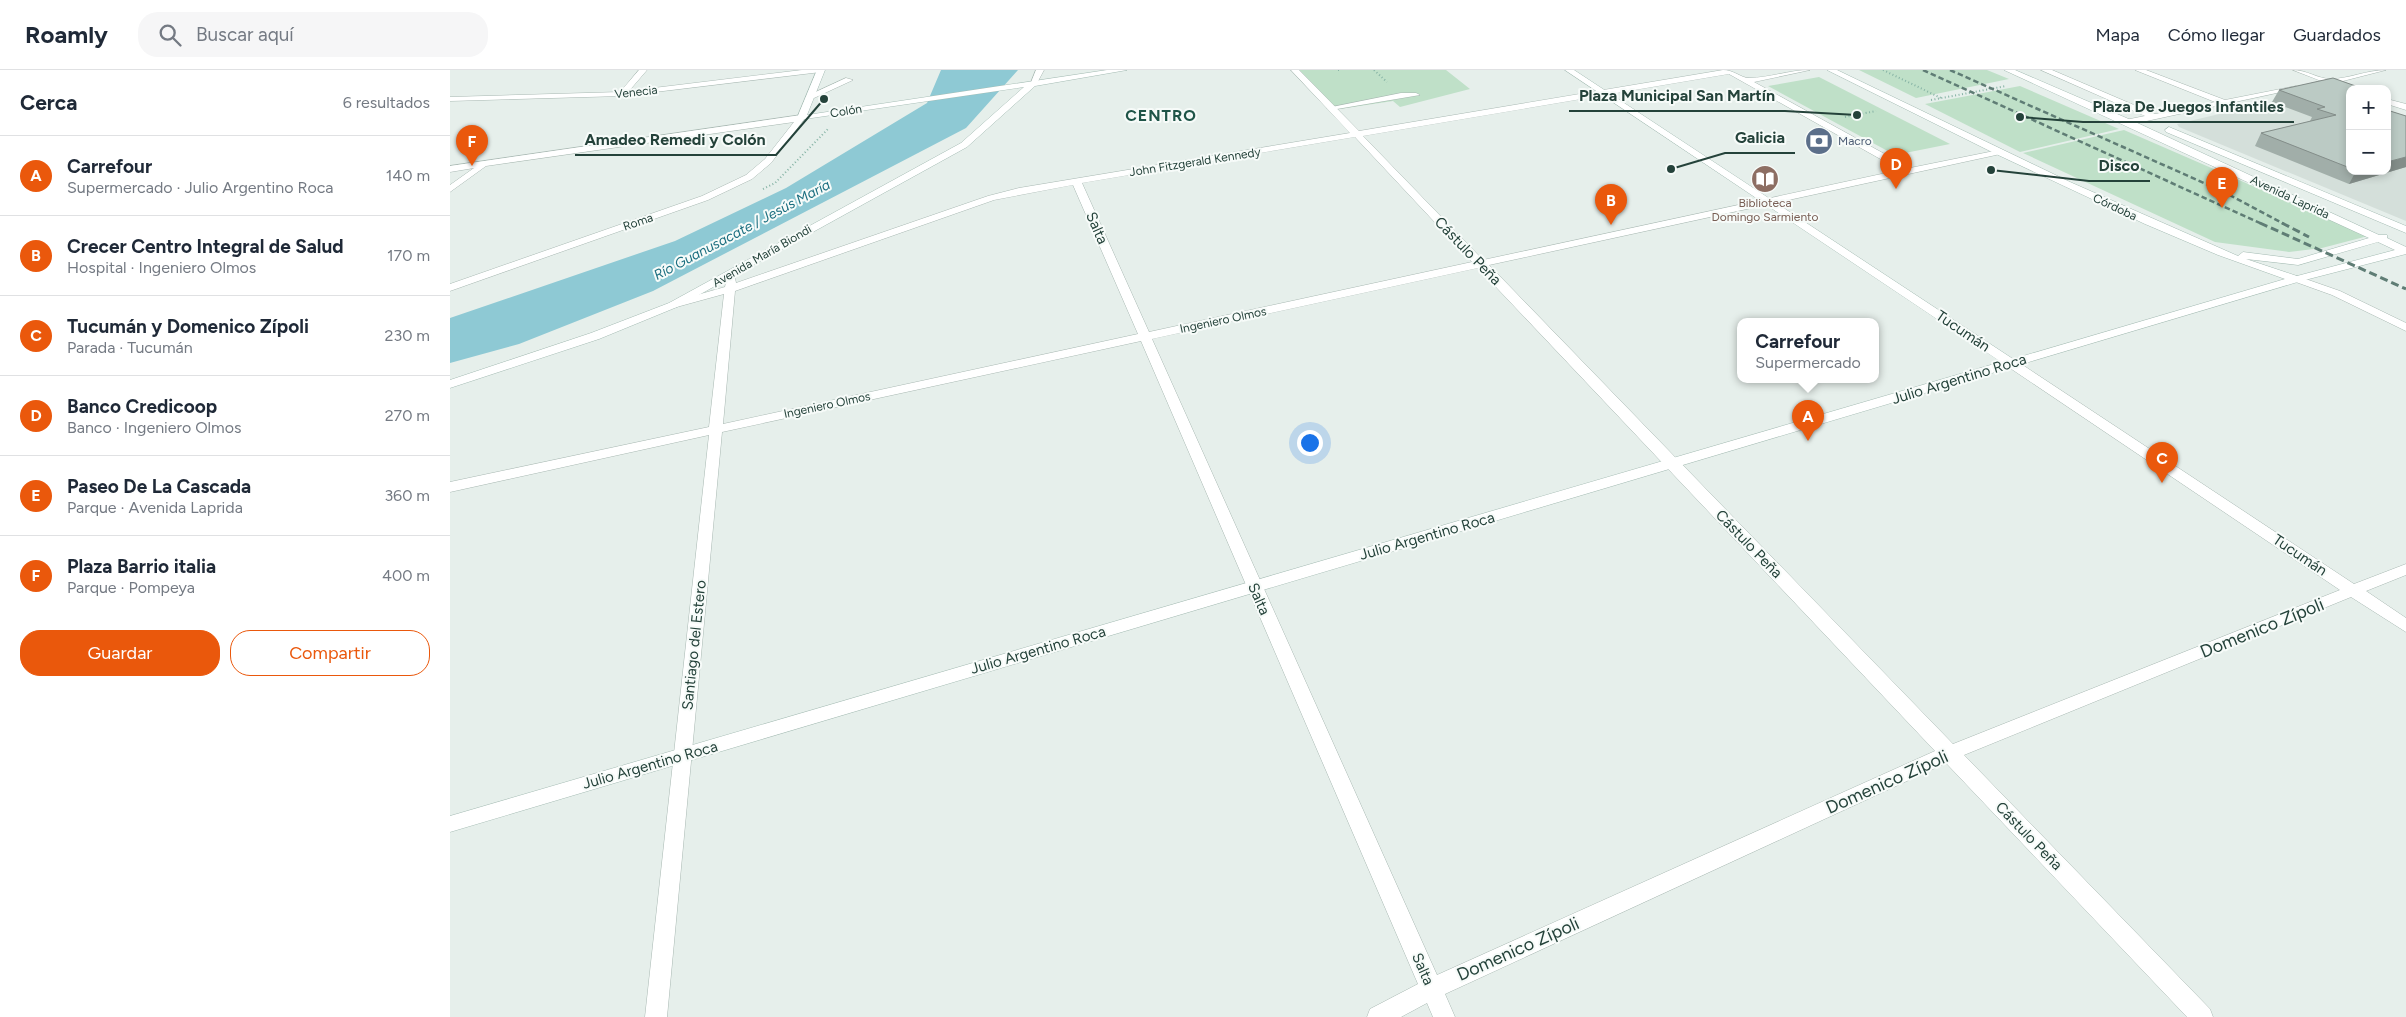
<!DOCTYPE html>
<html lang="es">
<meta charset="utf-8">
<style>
body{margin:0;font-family:Figtree,sans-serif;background:#f6f6f7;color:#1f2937}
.controls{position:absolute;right:15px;top:15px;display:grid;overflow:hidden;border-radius:10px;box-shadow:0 2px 8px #0003}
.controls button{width:45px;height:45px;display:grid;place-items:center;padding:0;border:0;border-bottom:1px solid #e0e1e3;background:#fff;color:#1f2937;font:25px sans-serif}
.you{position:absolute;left:859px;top:372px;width:18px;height:18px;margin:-12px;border:4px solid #fff;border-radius:50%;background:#1a73e8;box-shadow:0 0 0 8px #1a73e833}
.badge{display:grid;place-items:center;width:32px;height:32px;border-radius:50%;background:#ea580c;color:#fff;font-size:16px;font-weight:700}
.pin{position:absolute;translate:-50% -41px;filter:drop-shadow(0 1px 2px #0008)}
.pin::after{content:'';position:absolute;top:26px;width:18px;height:15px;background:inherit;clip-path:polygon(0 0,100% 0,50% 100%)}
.popup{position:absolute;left:1287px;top:248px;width:142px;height:65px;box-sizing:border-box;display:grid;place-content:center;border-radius:10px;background:#fff;filter:drop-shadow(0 1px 4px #0005);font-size:16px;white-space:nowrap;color:#747a83}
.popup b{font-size:19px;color:#1f2937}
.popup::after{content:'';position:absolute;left:50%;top:100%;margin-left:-10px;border:10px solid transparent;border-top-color:#fff}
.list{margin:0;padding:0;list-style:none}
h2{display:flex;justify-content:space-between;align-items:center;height:65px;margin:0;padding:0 20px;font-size:21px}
h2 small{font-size:16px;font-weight:400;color:#747a83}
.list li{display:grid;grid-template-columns:32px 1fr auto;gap:15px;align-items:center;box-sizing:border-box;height:80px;padding:0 20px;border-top:1px solid #e0e1e3}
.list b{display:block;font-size:19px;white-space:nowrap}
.list p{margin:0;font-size:16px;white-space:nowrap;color:#747a83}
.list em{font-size:16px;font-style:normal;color:#747a83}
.actions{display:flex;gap:10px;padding:15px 20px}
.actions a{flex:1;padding:11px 0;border:1px solid #ea580c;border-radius:20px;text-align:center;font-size:18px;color:#ea580c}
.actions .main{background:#ea580c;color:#fff}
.icon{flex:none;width:28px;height:28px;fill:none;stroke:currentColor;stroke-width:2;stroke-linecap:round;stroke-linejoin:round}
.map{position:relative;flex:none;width:1956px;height:947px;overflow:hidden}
header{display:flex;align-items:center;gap:30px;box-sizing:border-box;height:70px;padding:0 25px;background:#fff;border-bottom:1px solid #e0e1e3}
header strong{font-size:24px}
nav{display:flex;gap:28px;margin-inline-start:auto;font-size:18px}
.search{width:350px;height:45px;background:#f6f6f7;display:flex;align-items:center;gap:12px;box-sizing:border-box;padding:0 18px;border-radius:20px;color:#747a83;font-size:19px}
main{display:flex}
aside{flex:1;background:#fff}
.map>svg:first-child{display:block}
.built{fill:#d4dfda}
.green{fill:#bfe0c8}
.water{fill:#8ec9d4}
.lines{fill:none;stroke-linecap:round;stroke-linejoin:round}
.lane-casing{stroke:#a8b8b2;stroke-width:1}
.street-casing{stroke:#a8b8b2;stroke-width:1}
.secondary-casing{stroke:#a4bbb3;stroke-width:1}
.path{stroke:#86b3a5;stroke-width:2;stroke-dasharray:1 2.5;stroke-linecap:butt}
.lane{fill:#fff;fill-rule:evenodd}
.street{fill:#fff;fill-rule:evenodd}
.secondary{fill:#fff;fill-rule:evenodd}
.rail-far1{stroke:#5f7d75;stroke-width:2.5;stroke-dasharray:5.5 3;stroke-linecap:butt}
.rail{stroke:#5f7d75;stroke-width:3;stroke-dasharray:8 4;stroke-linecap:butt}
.wall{fill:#a1aea9}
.shaded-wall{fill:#838d89}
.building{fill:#bbcac4;stroke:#838d89}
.labels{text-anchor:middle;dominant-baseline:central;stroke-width:4;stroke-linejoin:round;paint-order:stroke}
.far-street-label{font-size:12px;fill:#24423a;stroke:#f7fbf9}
.far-service-label{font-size:12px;fill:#4e5e75;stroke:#f7fbf9;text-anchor:start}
.far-education-label{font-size:12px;fill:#785e54;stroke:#f7fbf9}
.far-water-label{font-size:14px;font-style:italic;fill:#1c6f80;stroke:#f7fbf9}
.street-label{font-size:15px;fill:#24423a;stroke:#f7fbf9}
.far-district-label{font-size:16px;font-weight:bold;letter-spacing:1px;fill:#1f5548;stroke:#f7fbf9}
.near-street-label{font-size:18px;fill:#24423a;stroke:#f7fbf9}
.leader{fill:none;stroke:#24423a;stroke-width:2}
.callout-dot{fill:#24423a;stroke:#f7fbf9;stroke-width:2}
.callout-label{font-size:16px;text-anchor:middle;font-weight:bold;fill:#24423a;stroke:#f7fbf9;stroke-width:4;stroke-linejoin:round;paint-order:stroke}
</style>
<header>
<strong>Roamly</strong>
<div class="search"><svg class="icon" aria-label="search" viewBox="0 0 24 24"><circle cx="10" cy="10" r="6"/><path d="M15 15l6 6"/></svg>Buscar aquí</div>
<nav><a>Mapa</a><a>Cómo llegar</a><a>Guardados</a></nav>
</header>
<main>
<aside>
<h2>Cerca<small>6 resultados</small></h2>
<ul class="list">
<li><span class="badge">A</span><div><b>Carrefour</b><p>Supermercado · Julio Argentino Roca</p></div><em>140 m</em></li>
<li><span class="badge">B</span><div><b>Crecer Centro Integral de Salud</b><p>Hospital · Ingeniero Olmos</p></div><em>170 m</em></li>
<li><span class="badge">C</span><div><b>Tucumán y Domenico Zípoli</b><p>Parada · Tucumán</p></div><em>230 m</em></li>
<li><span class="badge">D</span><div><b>Banco Credicoop</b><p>Banco · Ingeniero Olmos</p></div><em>270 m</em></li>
<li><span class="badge">E</span><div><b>Paseo De La Cascada</b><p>Parque · Avenida Laprida</p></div><em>360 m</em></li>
<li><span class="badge">F</span><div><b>Plaza Barrio italia</b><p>Parque · Pompeya</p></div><em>400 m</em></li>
</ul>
<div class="actions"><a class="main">Guardar</a><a>Compartir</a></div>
</aside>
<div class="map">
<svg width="1956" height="947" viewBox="0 0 1956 947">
<rect width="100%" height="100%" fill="#e6efeb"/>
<path class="built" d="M1875,19L1900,101H1937L1956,47V151L1729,57L1727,54Z"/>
<path class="green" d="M845,0H996L1020,19L950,37L943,31L883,40Z
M1409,0H1537L1559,9L1466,28Z
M1369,7L1500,74L1445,85L1318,16Z
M1570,16L1669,59L1570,82L1475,34Z
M1674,60L1918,166L1872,178L1839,182L1765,172L1573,83Z"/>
<path class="water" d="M491,0H568L516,58L203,221L69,274L0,293V248L225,171L336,118L477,33Z"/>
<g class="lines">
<g class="lane-casing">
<path id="lane" d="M396,8L403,10L364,28L357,26Z
M951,23H966L970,25L881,40L877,38Z"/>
</g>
<g class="street-casing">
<path id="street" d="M189,0H197L179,21L352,0H375L371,2L172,26L0,31V27L170,22Z
M586,0H594L586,15H580Z
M841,0H849L909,61L1273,0C1284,0 1291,8 1299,8C1319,8 1339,0 1360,0L1304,12L1460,98L1549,80V84L1546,85L1039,195L1503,674L1890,520L1557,296L1555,293L1557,290H1565L1904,514L1956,494V505L1916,521L1956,548V562L1901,527L1514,685L1760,939L1763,947H1737L1496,693L995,924L1005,947H983L977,933L951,947H917L920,939L968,914L691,271L272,362L217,947H195L259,365L0,422V412L259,357L274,224L223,238L217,235L219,233L275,217L277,208H285L286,213L538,126L569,118L900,63ZM1279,4L1450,100L1033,190L913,66ZM905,67L1022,192L699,262L632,113ZM623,115L688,264L273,354L285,221L544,130ZM1028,198L1485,681L987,905L702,269Z
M1591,0H1602L1705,44L1765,32L1685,0H1696L1775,30L1846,16L1850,18L1678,55L1674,52L1675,50L1695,46Z
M1843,0C1857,0 1868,9 1881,9C1898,9 1917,0 1936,0L1889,12L1906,19H1900V21L1880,14L1866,16V12L1871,11Z
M1937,29L1956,34V40L1937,34Z
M351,45L355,48L321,93L302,109L258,130L0,221V214L252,126L296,105L315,89L344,52L36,96L0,122V115L24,98L0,102V96Z
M1847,206L1890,221L1956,253V261L1882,225L1843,211L1842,209Z"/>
</g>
<g class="secondary-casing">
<path id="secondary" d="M367,0H375L357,45L657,0H677L585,16L517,77L227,237L149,269L0,318V310L141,263L219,233L511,73L574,17L348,50L347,48Z
M1115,0H1124L1563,289L1835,209L1768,185L1695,154L1546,84L1377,0H1387L1620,112L1788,186L1793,182L1848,189L1919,168L1554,0H1565L1681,50L1929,165H1937V168L1956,177V184L1851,211L0,762V746L1551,292ZM1928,172L1945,180L1847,206L1796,189L1848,195Z
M1719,57L1956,156V163L1716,62L1715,60Z"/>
</g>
<path class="path" d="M888,0H891
M924,0L937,12
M1433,0L1491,28
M1481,30L1556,16
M1395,47L1426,41
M313,119L325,113L378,59"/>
<use href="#lane" class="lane"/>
<use href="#street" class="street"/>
<use href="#secondary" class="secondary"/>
<path class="rail-far1" d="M1473,0L1812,154
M1500,0L1772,121L1834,154"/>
<path class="rail" d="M1810,153L1956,219
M1832,153L1859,167"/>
</g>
<path class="wall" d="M1883,8L1914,19H1900V101H1937V40L1956,46V97L1899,114L1805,76L1811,63L1861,51H1860L1862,47L1822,32L1829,20Z"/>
<path class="shaded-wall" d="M1956,87V97L1899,114L1906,101H1937V92Z"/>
<path class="building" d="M1883,8L1914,19H1900V98L1811,63L1886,45L1867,39L1875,37L1829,20Z
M1937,40L1956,46V87L1937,92Z"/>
<defs>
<g id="bank-disc" transform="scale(1.4375)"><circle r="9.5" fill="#5c6f8a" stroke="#f7fbf9"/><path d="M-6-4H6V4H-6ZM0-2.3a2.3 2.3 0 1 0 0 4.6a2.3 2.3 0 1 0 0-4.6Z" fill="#fff"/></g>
<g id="library-disc" transform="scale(1.4375)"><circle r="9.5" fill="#8d6e63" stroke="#f7fbf9"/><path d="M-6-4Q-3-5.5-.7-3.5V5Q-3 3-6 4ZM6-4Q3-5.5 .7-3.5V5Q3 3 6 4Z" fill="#fff"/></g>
</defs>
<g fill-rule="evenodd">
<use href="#bank-disc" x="1369" y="71"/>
<use href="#library-disc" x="1315" y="109"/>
</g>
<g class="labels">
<g class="far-street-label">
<text transform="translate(186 22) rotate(-6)">Venecia</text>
<text transform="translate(396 41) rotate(-9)">Colón</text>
<text transform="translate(745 92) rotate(-9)">John Fitzgerald Kennedy</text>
<text transform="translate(1840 127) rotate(25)">Avenida Laprida</text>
<text transform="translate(1665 137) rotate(25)">Córdoba</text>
<text transform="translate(188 152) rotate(-19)">Roma</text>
<text transform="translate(312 186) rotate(-30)">Avenida María Biondi</text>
<text transform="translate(773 250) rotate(-12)">Ingeniero Olmos</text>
<text transform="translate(377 335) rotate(-12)">Ingeniero Olmos</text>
</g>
<g class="far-service-label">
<text x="1388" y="71">Macro</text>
</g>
<g class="far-education-label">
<text x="1315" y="133">Biblioteca<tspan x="1315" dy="14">Domingo Sarmiento</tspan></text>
</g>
<g class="far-water-label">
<text transform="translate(292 160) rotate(-28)">Río Guanusacate / Jesús María</text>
</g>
<g class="street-label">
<text transform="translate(647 158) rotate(66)">Salta</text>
<text transform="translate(1018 181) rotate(46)">Cástulo Peña</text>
<text transform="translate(1513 261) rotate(34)">Tucumán</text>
<text transform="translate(1509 309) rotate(-17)">Julio Argentino Roca</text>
<text transform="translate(977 466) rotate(-16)">Julio Argentino Roca</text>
<text transform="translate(1299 474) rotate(46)">Cástulo Peña</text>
<text transform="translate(1850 485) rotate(34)">Tucumán</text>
<text transform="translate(809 529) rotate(66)">Salta</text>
<text transform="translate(244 575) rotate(-84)">Santiago del Estero</text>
<text transform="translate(588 580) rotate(-16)">Julio Argentino Roca</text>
<text transform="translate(200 695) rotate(-16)">Julio Argentino Roca</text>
<text transform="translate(1579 766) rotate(46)">Cástulo Peña</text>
<text transform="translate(973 899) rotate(66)">Salta</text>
</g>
<g class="far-district-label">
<text x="711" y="45">CENTRO</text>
</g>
<g class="near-street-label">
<text transform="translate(1812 558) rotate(-22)">Domenico Zípoli</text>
<text transform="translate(1437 712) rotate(-24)">Domenico Zípoli</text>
<text transform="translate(1068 879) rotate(-24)">Domenico Zípoli</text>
</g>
</g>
<path class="leader" d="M1407 45L1335 41H1119M1570 47L1633 52H1844M1221 99L1275 83H1345M374 29L326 85H125M1541 100L1639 111H1700"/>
<g class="callout-dot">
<circle cx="1407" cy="45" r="5"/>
<circle cx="1570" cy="47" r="5"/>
<circle cx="1221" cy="99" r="5"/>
<circle cx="374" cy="29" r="5"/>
<circle cx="1541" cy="100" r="5"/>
</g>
<g class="callout-label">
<text x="1227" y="31">Plaza Municipal San Martín</text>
<text x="1738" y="42">Plaza De Juegos Infantiles</text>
<text x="1310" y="73">Galicia</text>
<text x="225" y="75">Amadeo Remedi y Colón</text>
<text x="1669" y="101">Disco</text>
</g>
</svg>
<div class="controls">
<button>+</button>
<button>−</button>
</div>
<div class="you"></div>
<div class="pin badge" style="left:1358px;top:371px">A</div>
<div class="popup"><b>Carrefour</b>Supermercado</div>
<div class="pin badge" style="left:1161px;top:155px">B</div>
<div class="pin badge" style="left:1712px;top:413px">C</div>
<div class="pin badge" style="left:1446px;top:119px">D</div>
<div class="pin badge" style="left:1772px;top:138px">E</div>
<div class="pin badge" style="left:22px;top:96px">F</div>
</div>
</main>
